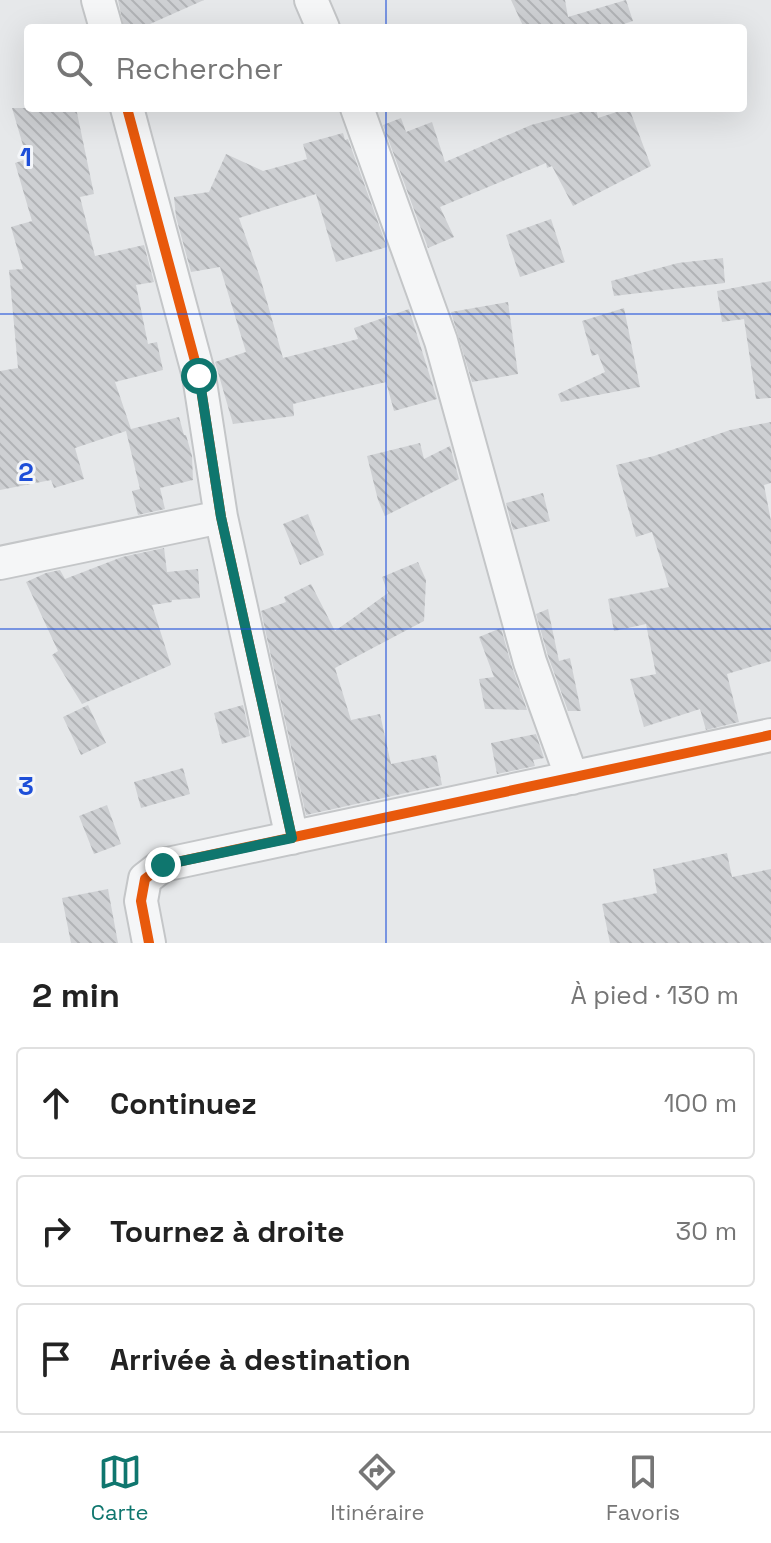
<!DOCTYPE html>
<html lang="fr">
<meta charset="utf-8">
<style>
body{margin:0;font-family:"Space Grotesk",sans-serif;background:#f6f6f6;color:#222}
.stop{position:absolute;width:24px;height:24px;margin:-18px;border:6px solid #0f766e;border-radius:50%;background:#fff}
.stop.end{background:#0f766e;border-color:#fff;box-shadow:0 2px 8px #0008}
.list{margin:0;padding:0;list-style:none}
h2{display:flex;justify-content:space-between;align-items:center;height:104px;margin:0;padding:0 32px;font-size:34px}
h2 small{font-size:26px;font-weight:400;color:#767676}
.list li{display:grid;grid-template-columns:52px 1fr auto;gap:24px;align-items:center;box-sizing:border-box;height:112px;margin:0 16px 16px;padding:0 16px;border:2px solid #e0e0e0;border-radius:8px}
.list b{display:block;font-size:30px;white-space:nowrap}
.list em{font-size:26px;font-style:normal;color:#767676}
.icon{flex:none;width:44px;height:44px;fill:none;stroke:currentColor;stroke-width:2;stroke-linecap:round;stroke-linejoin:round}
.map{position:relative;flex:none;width:771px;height:943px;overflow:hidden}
.search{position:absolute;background:#fff;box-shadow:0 8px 32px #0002;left:24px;right:24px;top:24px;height:88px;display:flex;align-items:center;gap:20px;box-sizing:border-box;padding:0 28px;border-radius:8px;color:#767676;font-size:30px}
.sheet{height:488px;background:#fff}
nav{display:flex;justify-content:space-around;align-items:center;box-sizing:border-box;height:112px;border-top:2px solid #e0e0e0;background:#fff;font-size:22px;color:#767676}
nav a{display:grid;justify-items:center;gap:4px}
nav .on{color:#0f766e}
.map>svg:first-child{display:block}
.building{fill:url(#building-back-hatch)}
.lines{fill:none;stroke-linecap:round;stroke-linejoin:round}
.street-casing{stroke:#c4c6c8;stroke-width:36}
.street{stroke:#f5f6f7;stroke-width:32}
.cycleway-casing{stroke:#f4f6f9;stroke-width:15}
.cycleway{stroke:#e8590c;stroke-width:10}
.route{stroke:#0f766e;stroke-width:10}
.grid{fill:none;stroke:#1d4ed8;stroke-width:2;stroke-opacity:0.55}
.grid-label{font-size:26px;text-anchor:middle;font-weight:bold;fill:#1d4ed8;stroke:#f4f6f9;stroke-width:6;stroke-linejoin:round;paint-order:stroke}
</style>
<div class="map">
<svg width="771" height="943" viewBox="0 0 771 943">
<defs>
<pattern id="building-back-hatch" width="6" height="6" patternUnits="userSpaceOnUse" patternTransform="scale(2)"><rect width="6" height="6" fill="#ced0d3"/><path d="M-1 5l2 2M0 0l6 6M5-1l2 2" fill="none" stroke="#b1b3b6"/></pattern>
</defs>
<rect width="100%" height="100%" fill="#e6e8ea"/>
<path class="building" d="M118,0H204L141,28H124Z
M511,0H565L568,17L626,0L633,21L612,28H524Z
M12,108H76L94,194L80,197L95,256L144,245L154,282L136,285L148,344L157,342L163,370L115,382L131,429L179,417L184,435H186L192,456L193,480L160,488L165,509L138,515L132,491L140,489L126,431L75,448L84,479L54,488L51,480L0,490V371L18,368L9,270L23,269L11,227L32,221L15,163L27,159Z
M596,108L598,118L629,108L651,166L573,206L552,166L547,168L546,163L440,207L454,237L428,248L383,125L401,118L406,132L432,122L445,162L531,125Z
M343,133L345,140L348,139L387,247L336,262L316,194L239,218L260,277L283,358L358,339L354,328L409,309L437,399L394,411L386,382L293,404L294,416L233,424L215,362L246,352L220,267L191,272L176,217L174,197L209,192L226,154L263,171L307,159L303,144Z
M551,219L565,262L520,277L506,235Z
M723,258L725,283L614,296L611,281L678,263Z
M771,281V398L756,399L744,319L722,322L717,291Z
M508,302L518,374L472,382L451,312Z
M624,308L640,387L561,402L558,394L605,372L598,354L592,356L582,321Z
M771,422V483L764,485L771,521V661L727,674L739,722L706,730L700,709L644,727L630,679L656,674L646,624L614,631L608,599L669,587L652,532L636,537L616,465L654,456L730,430Z
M420,443L424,459L450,446L459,479L385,516L378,500L367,456Z
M543,493L550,521L513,530L506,503Z
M308,514L324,555L300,565L283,524Z
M164,548L167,572L198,569L200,598L172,600V602L152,605L171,665L82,704L52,655L58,651L26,582L46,573L60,570L65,579L122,557Z
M418,562L426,580L424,621L335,668L351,720L380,714L391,764L436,755L442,785L306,815L261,611L286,602L284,597L311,584L335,631L388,593L382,577Z
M548,609L559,661L570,658L581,711H568L548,656L536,614Z
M501,628L512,667L527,710L485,709L479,679L494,677L479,637Z
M88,705L106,743L81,755L63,717Z
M243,705L250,736L222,744L214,713Z
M536,734L544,758L533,760L535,766L497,774L491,743Z
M183,768L190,794L141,808L134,782Z
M107,805L121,844L94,854L79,816Z
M727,853L732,877L771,869V943H610L602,904L657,893L653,869Z
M108,889L118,943H71L62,898Z"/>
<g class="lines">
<g class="street-casing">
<path id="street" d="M98,0L106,28
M311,0L323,28
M127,108L199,376L221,517L292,838
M357,108L441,341L530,662L572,778
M0,563L221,517
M149,943L141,901L145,879L163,865L771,735"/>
</g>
<use href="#street" class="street"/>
<g class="cycleway-casing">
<path id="cycleway" d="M127,108L199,376L221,517L292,838
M149,943L141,901L145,879L163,865L771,735"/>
</g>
<use href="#cycleway" class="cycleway"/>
</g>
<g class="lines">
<path class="route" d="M163,865L292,838L221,517L199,376"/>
</g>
<path class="grid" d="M386,0V28M386,108V943M0,314H771M0,629H771"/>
<g class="grid-label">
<text x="26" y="166">1</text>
<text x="26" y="481">2</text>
<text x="26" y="795">3</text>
</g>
</svg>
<div class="stop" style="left:199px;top:376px"></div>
<div class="stop end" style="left:163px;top:865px"></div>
<div class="search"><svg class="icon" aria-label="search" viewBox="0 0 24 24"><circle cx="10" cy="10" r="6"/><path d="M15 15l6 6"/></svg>Rechercher</div>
</div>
<section class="sheet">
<h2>2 min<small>À pied · 130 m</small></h2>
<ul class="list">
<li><svg class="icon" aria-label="ahead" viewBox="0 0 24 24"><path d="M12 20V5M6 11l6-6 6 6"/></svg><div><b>Continuez</b></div><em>100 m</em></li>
<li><svg class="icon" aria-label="right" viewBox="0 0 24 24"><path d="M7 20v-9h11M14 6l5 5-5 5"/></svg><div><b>Tournez à droite</b></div><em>30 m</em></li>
<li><svg class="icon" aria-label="arrive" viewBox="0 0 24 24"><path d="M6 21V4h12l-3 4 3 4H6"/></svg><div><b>Arrivée à destination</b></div></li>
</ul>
</section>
<nav>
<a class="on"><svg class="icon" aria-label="map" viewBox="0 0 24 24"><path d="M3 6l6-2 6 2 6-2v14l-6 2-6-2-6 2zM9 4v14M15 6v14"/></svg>Carte</a>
<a><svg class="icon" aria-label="directions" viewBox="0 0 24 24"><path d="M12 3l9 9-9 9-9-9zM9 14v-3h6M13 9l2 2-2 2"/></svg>Itinéraire</a>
<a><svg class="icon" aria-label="saved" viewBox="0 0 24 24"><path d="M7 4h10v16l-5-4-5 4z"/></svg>Favoris</a>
</nav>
